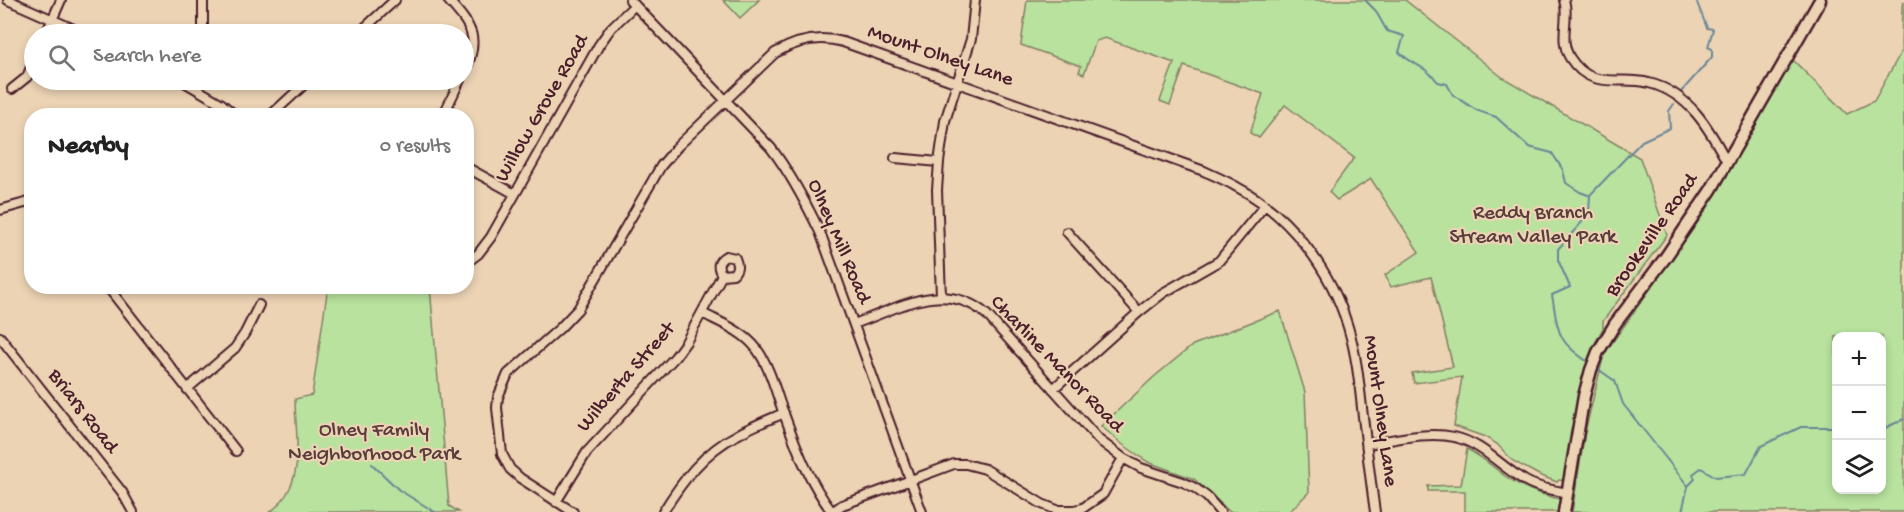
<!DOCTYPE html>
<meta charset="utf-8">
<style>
body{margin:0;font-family:"Gochi Hand",sans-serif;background:#f2f2f2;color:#222}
.controls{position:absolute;right:18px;bottom:18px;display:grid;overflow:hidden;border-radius:12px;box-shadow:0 3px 9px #0003}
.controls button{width:54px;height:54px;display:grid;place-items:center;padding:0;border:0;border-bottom:2px solid #e0e0e0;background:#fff;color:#222;font:30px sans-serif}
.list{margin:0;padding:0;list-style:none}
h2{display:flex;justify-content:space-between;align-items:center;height:78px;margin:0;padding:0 24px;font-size:26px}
h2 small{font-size:20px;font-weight:400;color:#767676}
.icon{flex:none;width:33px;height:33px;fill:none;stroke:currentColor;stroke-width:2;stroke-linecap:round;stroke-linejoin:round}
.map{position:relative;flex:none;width:1904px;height:512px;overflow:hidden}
.search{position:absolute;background:#fff;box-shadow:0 3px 9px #0003;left:24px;top:24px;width:450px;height:66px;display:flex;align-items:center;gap:15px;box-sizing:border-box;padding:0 21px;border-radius:33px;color:#767676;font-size:22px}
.panel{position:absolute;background:#fff;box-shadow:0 3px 9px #0003;left:24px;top:108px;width:450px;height:186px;border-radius:24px}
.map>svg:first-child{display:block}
.green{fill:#b8e29e;stroke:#818064;stroke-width:1.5;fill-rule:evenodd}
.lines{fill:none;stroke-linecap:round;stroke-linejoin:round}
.stream{stroke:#6a8697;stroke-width:2}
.street-casing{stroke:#4a1f2b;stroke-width:12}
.secondary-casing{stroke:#4a1f2b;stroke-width:15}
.street{stroke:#ecd3b4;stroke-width:8}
.secondary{stroke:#ecd3b4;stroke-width:10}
.labels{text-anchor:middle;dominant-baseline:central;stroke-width:4.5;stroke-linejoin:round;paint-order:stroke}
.street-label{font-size:21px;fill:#4a1f2b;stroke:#ecd3b4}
.park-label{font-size:21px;fill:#5a3c3c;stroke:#ecd3b4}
</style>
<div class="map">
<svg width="1904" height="512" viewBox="0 0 1904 512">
<rect width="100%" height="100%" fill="#ecd3b4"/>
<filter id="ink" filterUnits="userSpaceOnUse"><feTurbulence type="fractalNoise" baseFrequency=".0167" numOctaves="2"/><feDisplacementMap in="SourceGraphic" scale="12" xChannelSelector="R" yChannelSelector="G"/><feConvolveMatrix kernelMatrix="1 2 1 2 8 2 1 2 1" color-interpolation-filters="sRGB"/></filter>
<g filter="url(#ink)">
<path class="green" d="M723,0H759L740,18Z
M1027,0H1405L1502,77L1640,158L1667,235L1603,321V328L1592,349L1596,354L1568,481L1559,480L1557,482L1539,475L1513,461L1497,444L1485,437L1454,426L1462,377L1414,383L1412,373L1453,367L1431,277L1391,287L1385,275L1419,252L1371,179L1337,200L1329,192L1354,158L1285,105L1259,138L1250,133L1263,94L1184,66L1170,105L1160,101L1174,63L1105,38L1096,41L1084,74L1079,72L1081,66L1021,45Z
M1904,1V512H1572L1585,432L1604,354L1705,212L1792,59L1847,114L1874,101L1901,52L1902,6ZM1836,336H1882V490H1836Z
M328,286L430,287L449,506L459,512H269C274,510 276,507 280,503C306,474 295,435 295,399L312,395Z
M1280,311L1305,392L1309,492L1289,512H1230L1194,479L1148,462L1122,444L1101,426L1155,376L1193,345Z
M1467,449C1481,456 1492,466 1505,476C1524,489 1543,496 1565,500L1564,512H1465V491H1428V486L1461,485Z"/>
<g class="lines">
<path class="stream" d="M1365,0L1375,10L1387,31L1404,36L1399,52C1412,65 1426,66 1438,82L1447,84L1453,95L1476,110L1496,117L1529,147L1552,153L1563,170L1566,183L1580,192L1588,195
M1681,92L1712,57V49L1708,47L1713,29L1707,28L1696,0
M1591,364C1556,341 1559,334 1552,295L1570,287L1558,260V249L1589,214L1590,195L1642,141L1670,128L1669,111L1674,104
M1595,367L1615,381L1623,404L1688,486L1682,512
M1882,428H1885L1904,419
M372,464L399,490L435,512
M1688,486L1695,479L1693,474L1701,468L1716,477L1746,474L1761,446L1801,427H1836"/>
<g class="street-casing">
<path id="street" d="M8,0L85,34
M448,0C472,27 481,38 464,73
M630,0L771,148C791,174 806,203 820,232L922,512
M1564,0C1570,20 1558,38 1570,58C1592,92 1620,75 1649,83C1689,93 1709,128 1727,162
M46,34L61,0
M203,34V0
M358,34L395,0
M181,80L222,104L236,116
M12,89L27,77L34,60
M270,116L309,80
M443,116L460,80
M895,158L939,162
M466,167L515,194
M0,210L32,201
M1067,232L1139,312
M466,263L478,254L491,237L599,45L611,28L635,5
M107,286L236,451
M941,296L937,190L939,162L945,121L971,39L975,0
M702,313C721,323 743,331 756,348C768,364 774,385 780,403C795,443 806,477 832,512
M854,324C899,308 944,278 987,315L1099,440L1123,458L1141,468L1183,482L1195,488L1207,497L1220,512
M0,337L122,492L133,512
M187,389L235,348L245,333L259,305
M1053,389L1139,312L1163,293L1219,261L1265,205
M1367,444C1394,440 1426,431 1454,437C1482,443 1500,466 1524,480C1537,488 1553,490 1568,493
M556,502L587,452L675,357L686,342L722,275C717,267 717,261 726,256L735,258C738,265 738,269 733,274L722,275
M573,512L520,478L510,469L502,454L497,408L498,397L508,374L560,328L578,309L661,166L678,146L775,53C797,40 819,35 843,42L1204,171C1215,176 1227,181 1237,187C1290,215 1331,270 1348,327C1356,353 1359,380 1362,408C1366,442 1370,477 1375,512
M663,512C682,481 704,452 737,435C752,426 768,420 784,413
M832,512L842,505L911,480L954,464H966L985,469L1042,504L1057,510H1074L1083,508L1103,494L1123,458"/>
</g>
<g class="secondary-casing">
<path id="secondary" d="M1564,512L1584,396L1591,370L1598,352L1615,324L1665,258L1711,190L1820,0"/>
</g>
<use href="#street" class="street"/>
<use href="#secondary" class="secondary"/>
</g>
</g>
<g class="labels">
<g class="street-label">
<text transform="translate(940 57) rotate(19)">Mount Olney Lane</text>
<text transform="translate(543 109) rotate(-60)">Willow Grove Road</text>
<text transform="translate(1653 236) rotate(-55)">Brookeville Road</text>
<text transform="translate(838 242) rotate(67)">Olney Mill Road</text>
<text transform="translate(1056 365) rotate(46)">Charline Manor Road</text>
<text transform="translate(627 378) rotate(-49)">Wilberta Street</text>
<text transform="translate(1379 411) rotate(82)">Mount Olney Lane</text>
<text transform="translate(82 412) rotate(52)">Briars Road</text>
</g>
<g class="park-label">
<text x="1533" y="214">Reddy Branch<tspan x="1533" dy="24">Stream Valley Park</tspan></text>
<text x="374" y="431">Olney Family<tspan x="374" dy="24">Neighborhood Park</tspan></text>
</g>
</g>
</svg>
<div class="controls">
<button>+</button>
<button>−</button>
<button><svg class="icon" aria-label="layers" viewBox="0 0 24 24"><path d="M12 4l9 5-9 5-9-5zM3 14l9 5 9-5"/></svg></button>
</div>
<div class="search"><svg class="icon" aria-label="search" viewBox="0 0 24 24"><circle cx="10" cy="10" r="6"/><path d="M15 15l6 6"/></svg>Search here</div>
<section class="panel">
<h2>Nearby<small>0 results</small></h2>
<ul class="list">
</ul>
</section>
</div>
